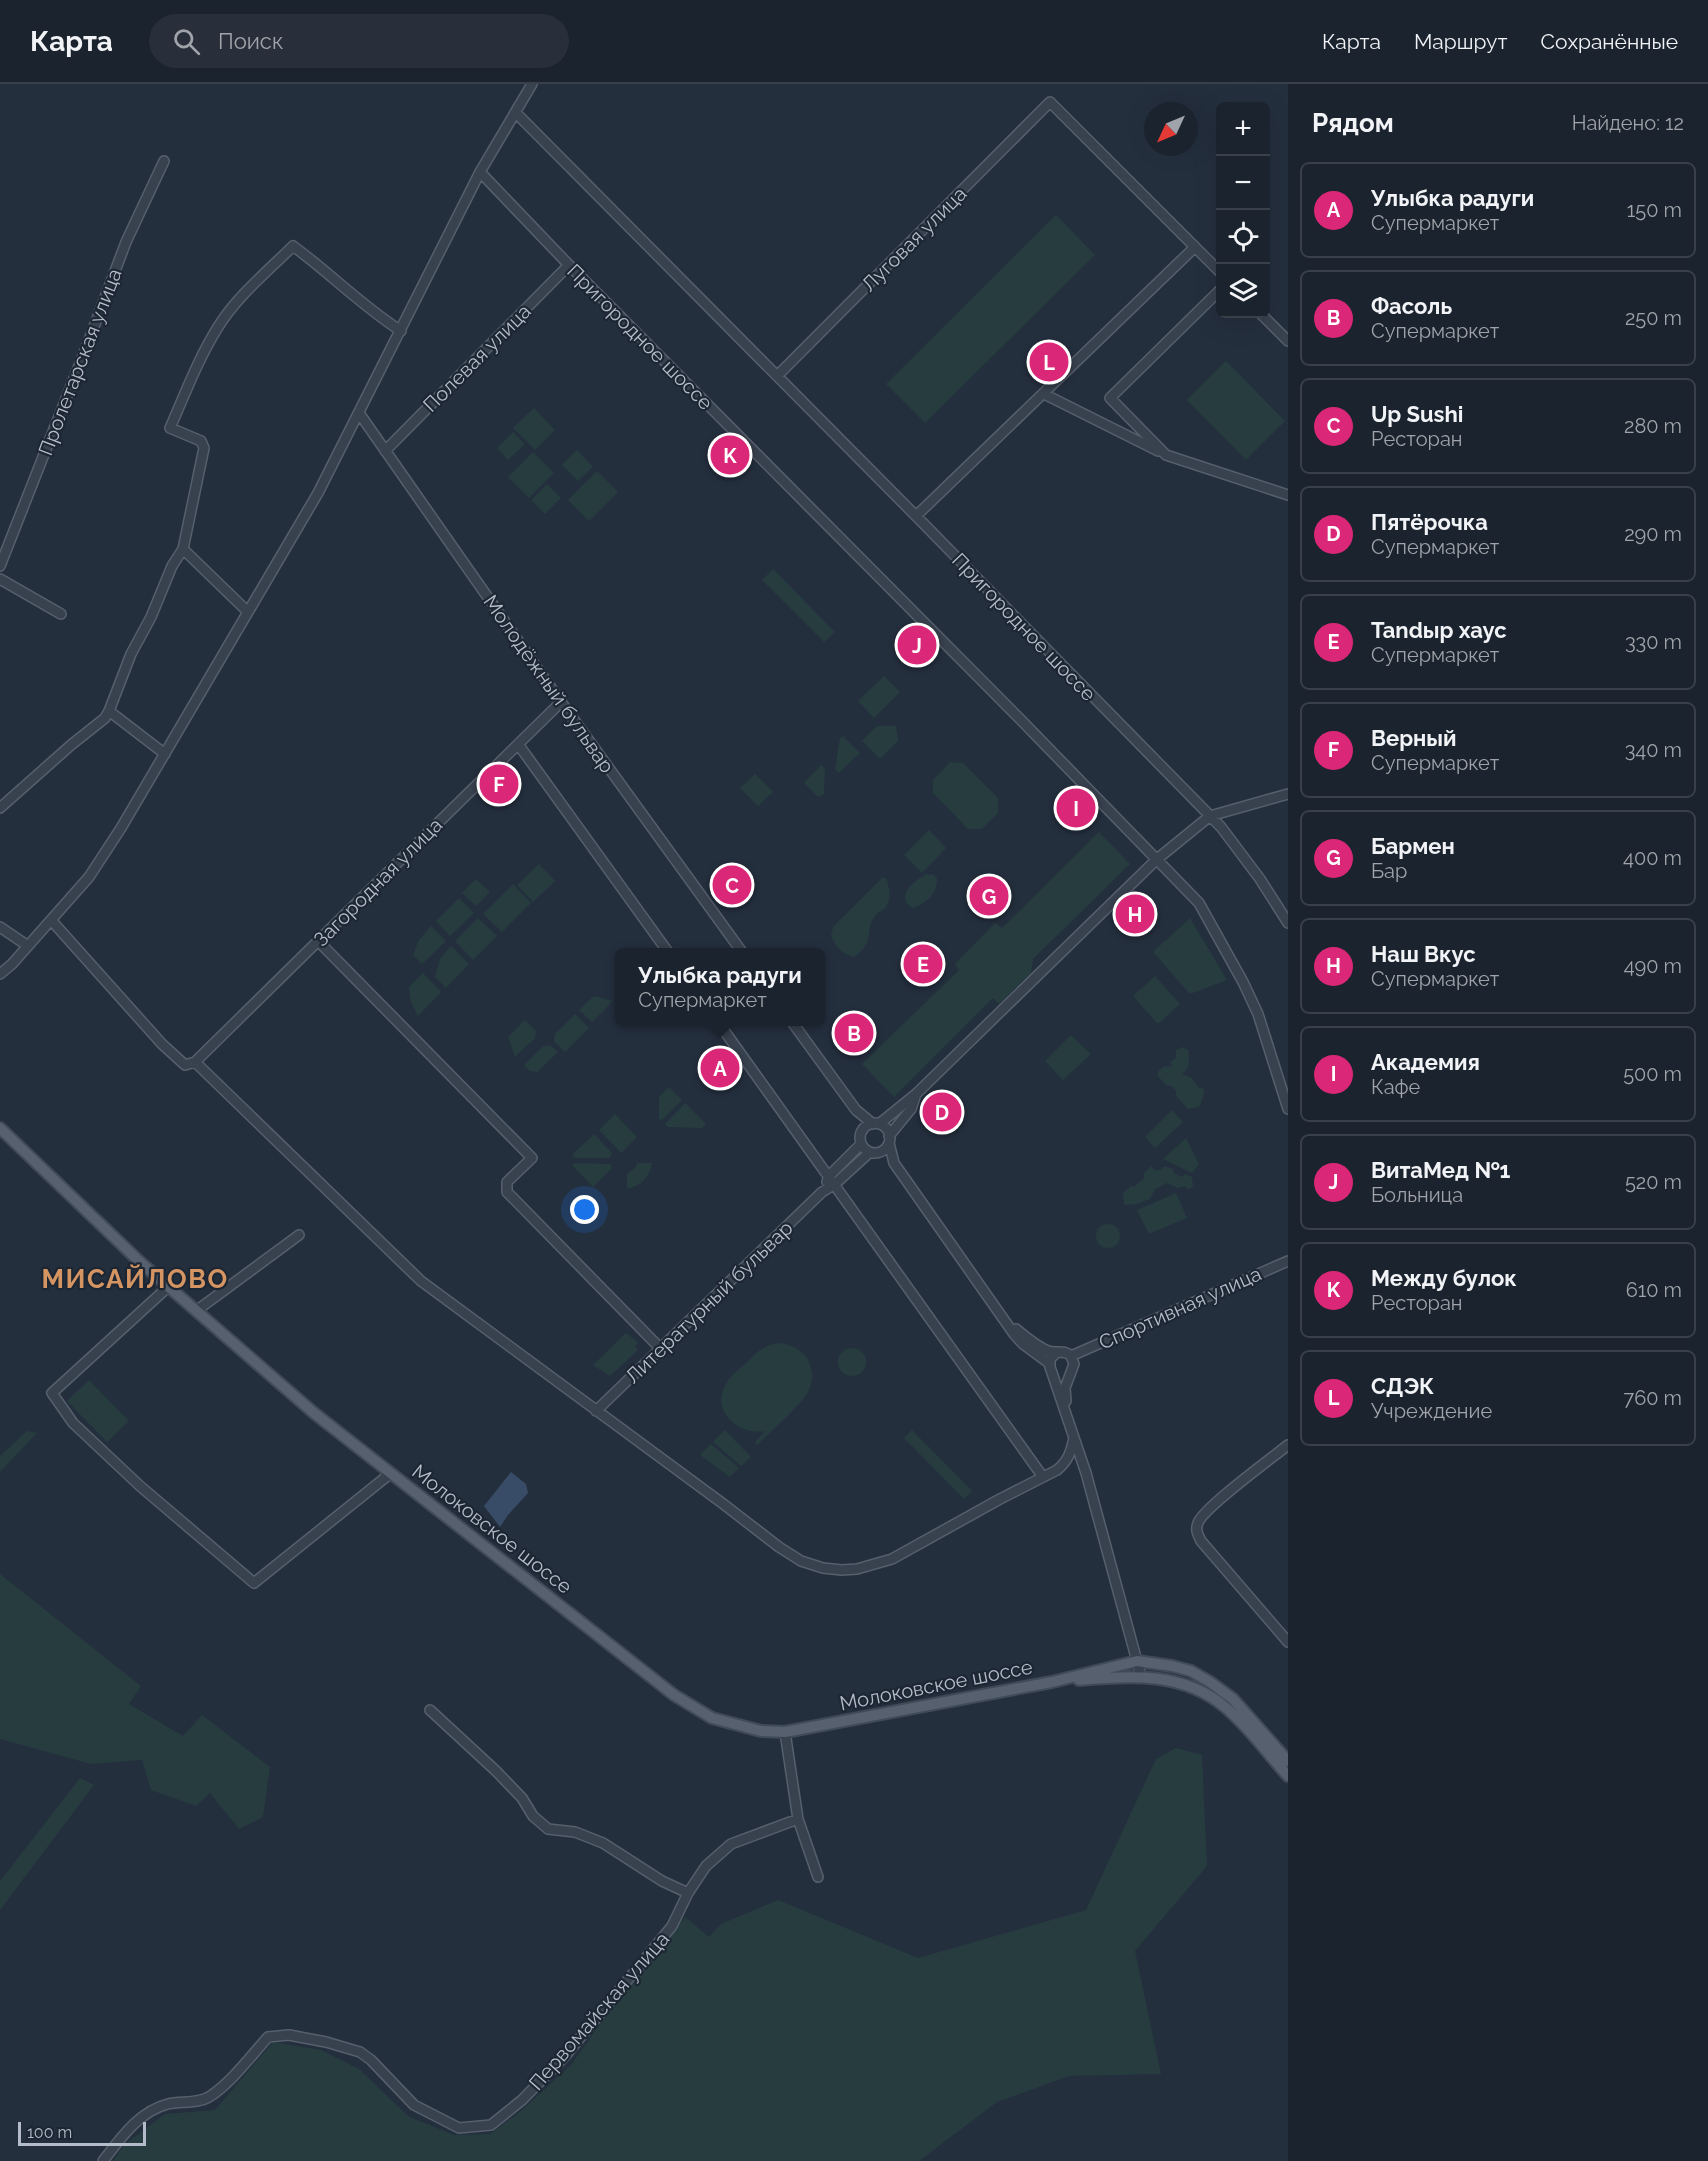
<!DOCTYPE html>
<html lang="ru">
<meta charset="utf-8">
<style>
body{margin:0;font-family:Raleway,sans-serif;background:#282f3a;color:#f1f3f6}
.controls{position:absolute;right:18px;top:18px;display:grid;overflow:hidden;border-radius:9px;box-shadow:0 6px 24px #0002}
.controls button{width:54px;height:54px;display:grid;place-items:center;padding:0;border:0;border-bottom:2px solid #39404a;background:#1b232e;color:#f1f3f6;font:30px sans-serif}
.compass{position:absolute;left:1144px;top:18px;width:54px;height:54px;border-radius:50%;background:#1b232e;box-shadow:0 6px 24px #0002;rotate:226deg}
.scale{position:absolute;left:18px;bottom:15px;width:128px;box-sizing:border-box;padding-left:6px;border:3px solid #b4bcc9;border-top:0;font-size:16px;line-height:21px;white-space:nowrap;color:#b4bcc9;-webkit-text-stroke:4px #1d2633;paint-order:stroke}
.you{position:absolute;left:585px;top:1126px;width:21px;height:21px;margin:-15px;border:4px solid #fff;border-radius:50%;background:#1a73e8;box-shadow:0 0 0 9px #1a73e833}
.badge{display:grid;place-items:center;width:39px;height:39px;border-radius:50%;background:#db2777;color:#fff;font-size:20px;font-weight:700}
.pin{position:absolute;translate:-50% -50%;border:3px solid #fff;box-shadow:0 2px 6px #0006}
.popup{position:absolute;left:615px;top:864px;width:210px;height:78px;box-sizing:border-box;display:grid;place-content:center;border-radius:9px;background:#1b232e;filter:drop-shadow(0 2px 4px #0005);font-size:20px;white-space:nowrap;color:#a0a4aa}
.popup b{font-size:22px;color:#f1f3f6}
.popup::after{content:'';position:absolute;left:50%;top:100%;margin-left:-12px;border:12px solid transparent;border-top-color:#1b232e}
.list{margin:0;padding:0;list-style:none}
h2{display:flex;justify-content:space-between;align-items:center;height:78px;margin:0;padding:0 24px;font-size:26px}
h2 small{font-size:20px;font-weight:400;color:#a0a4aa}
.list li{display:grid;grid-template-columns:39px 1fr auto;gap:18px;align-items:center;box-sizing:border-box;height:96px;margin:0 12px 12px;padding:0 12px;border:2px solid #39404a;border-radius:9px}
.list b{display:block;font-size:22px;white-space:nowrap}
.list p{margin:0;font-size:20px;white-space:nowrap;color:#a0a4aa}
.list em{font-size:20px;font-style:normal;color:#a0a4aa}
.icon{flex:none;width:33px;height:33px;fill:none;stroke:currentColor;stroke-width:2;stroke-linecap:round;stroke-linejoin:round}
.map{position:relative;flex:none;width:1288px;height:2077px;overflow:hidden}
header{display:flex;align-items:center;gap:36px;box-sizing:border-box;height:84px;padding:0 30px;background:#1b232e;border-bottom:2px solid #39404a}
header strong{font-size:28px}
nav{display:flex;gap:33px;margin-inline-start:auto;font-size:21px}
.search{width:420px;height:54px;background:#282f3a;display:flex;align-items:center;gap:15px;box-sizing:border-box;padding:0 21px;border-radius:33px;color:#a0a4aa;font-size:22px}
main{display:flex}
aside{flex:1;background:#1b232e}
.map>svg:first-child{display:block}
.green{fill:#263c3f}
.water{fill:#394c67}
.lines{fill:none;stroke-linecap:round;stroke-linejoin:round}
.minor-casing{stroke:#565f6c;stroke-width:12}
.major-casing{stroke:#414a57;stroke-width:14}
.minor{stroke:#38414e;stroke-width:9}
.major{stroke:#56606e;stroke-width:10}
.labels{text-anchor:middle;dominant-baseline:central;stroke-width:4.5;stroke-linejoin:round;paint-order:stroke}
.street-label{font-size:20px;fill:#b4bcc9;stroke:#1d2633}
.district-label{font-size:26px;font-weight:bold;letter-spacing:1.5px;fill:#d59563;stroke:#1d2633}
</style>
<header>
<strong>Карта</strong>
<div class="search"><svg class="icon" aria-label="search" viewBox="0 0 24 24"><circle cx="10" cy="10" r="6"/><path d="M15 15l6 6"/></svg>Поиск</div>
<nav><a>Карта</a><a>Маршрут</a><a>Сохранённые</a></nav>
</header>
<main>
<div class="map">
<svg width="1288" height="2077" viewBox="0 0 1288 2077">
<rect width="100%" height="100%" fill="#242f3e"/>
<path class="green" d="M1056,131L1095,171L925,339L886,300Z
M1226,277L1285,337L1246,376L1187,316Z
M534,324L555,346L535,366L513,344Z
M513,348L525,360L508,376L497,364Z
M577,366L593,383L578,397L562,381Z
M533,368L554,389L529,414L508,393Z
M597,387L618,408L589,437L568,416Z
M547,400L561,414L545,430L531,416Z
M773,485L835,548L824,558L762,496Z
M884,592L900,608L874,634L858,617Z
M877,642H896L898,657L880,675L862,657Z
M843,652L860,669L839,689L835,685L840,654Z
M950,678L963,679L998,714V729L982,745H968L933,709V696Z
M821,681L825,684L824,710L818,713L804,699Z
M755,690L773,708L758,722L740,704Z
M929,746L946,764L922,789L904,771Z
M1099,748L1130,780L1033,875L1031,889L999,920L993,914L894,1013L862,980L959,886L955,880L995,839L1002,844Z
M539,780L555,797L533,818L517,801Z
M927,790L934,791L937,795C937,811 926,819 913,824C894,813 914,796 927,790Z
M883,793L887,796C889,804 891,812 888,819C886,826 879,827 875,832C863,850 877,856 854,873C842,870 836,863 831,852L833,843Z
M476,795L490,808L476,822L462,809Z
M513,800L531,819L502,848L483,830Z
M459,814L474,829L450,852L436,837Z
M478,834L497,852L473,876L455,857Z
M1190,834L1227,896L1190,910L1153,868Z
M431,842L446,857L422,880L413,871L419,856Z
M451,862L469,880L446,904L435,893L440,875Z
M423,889L441,908L418,932L411,918L409,903Z
M1155,892L1180,920L1158,940L1133,912Z
M594,912L613,917L592,938L579,926Z
M575,930L589,944L565,968L554,957L555,950Z
M525,936L536,947L535,954L515,973L508,953Z
M1071,951L1091,970L1063,996L1045,977Z
M550,961L558,968L537,988L530,987L524,981L543,962Z
M1183,963L1189,967C1188,978 1192,982 1182,990L1192,994L1198,1003L1204,1005V1011L1199,1023L1188,1025L1176,1012V1007L1172,1002L1166,1001L1157,991L1159,986L1165,982L1172,983L1170,978L1176,974V966Z
M669,1003L682,1016L661,1037L659,1034V1013Z
M685,1019L706,1040L702,1044L668,1043L665,1040Z
M1172,1026L1183,1038L1155,1064L1145,1053Z
M615,1030L637,1053L621,1069L599,1046Z
M594,1050L612,1069L610,1074H575L572,1071Z
M1186,1054L1199,1080L1192,1089L1163,1075Z
M574,1079L610,1080L612,1084L593,1103L572,1081Z
M637,1079H652C650,1093 641,1102 627,1105V1090L635,1084Z
M1151,1082L1155,1086H1161L1165,1082L1173,1085L1174,1089L1182,1093L1185,1090L1192,1093L1193,1103L1187,1105L1185,1102L1178,1104L1167,1099L1155,1105L1150,1115L1137,1120L1124,1121L1123,1109L1131,1102L1134,1103L1144,1094V1089Z
M1176,1109L1187,1134L1149,1150L1137,1126Z
M1096 1152a12 12 0 1 1 24 0a12 12 0 1 1-24 0Z
M626,1249L638,1258L635,1262L638,1266L610,1292L593,1281Z
M779,1259C790,1260 800,1265 807,1274C813,1284 814,1296 809,1306C804,1319 769,1349 757,1361L755,1358L765,1347C737,1352 709,1325 727,1298C732,1290 741,1284 747,1278C757,1268 764,1261 779,1259Z
M838 1278a14 14 0 1 1 28 0a14 14 0 1 1-28 0Z
M89,1296L129,1337L107,1358L67,1317Z
M725,1346L751,1373L741,1382L713,1358Z
M912,1346L972,1407L964,1415L904,1354Z
M27,1347L37,1349L0,1388V1372Z
M711,1360L739,1384L730,1393L700,1371Z
M0,1490L141,1602L129,1620L183,1652L202,1631L270,1683L263,1733L239,1745L210,1709L196,1722L151,1706L142,1676L91,1680L0,1655Z
M1176,1664L1202,1671L1207,1782L1135,1867L1161,1990L1069,1992L997,2018L919,2077H113L125,2060L165,2030L215,2026L273,1958L321,1966L359,1985L408,2032L454,2051L490,2050L521,2027L571,1981L621,1910L685,1833L709,1853L721,1840L778,1816L918,1874L1086,1826L1156,1675Z
M80,1694L94,1701L0,1826V1797Z"/>
<path class="water" d="M511,1388L526,1400L528,1409L508,1431L500,1443L484,1422Z"/>
<g class="lines">
<g class="minor-casing">
<path id="minor" d="M516,29L916,432L1221,743L1260,795L1288,839
M480,88L569,181L1020,635L1199,819L1243,898L1258,930L1288,1025
M1220,206L1110,314L1166,371L1288,411
M1261,230L1288,257
M777,292L1050,18L1220,188
M1044,310L1158,367
M359,329L561,618L742,868
M385,367L569,181
M916,432L1195,163
M0,482L86,264L126,158L164,77
M0,495L61,530
M248,528L183,465L204,364L201,357L170,344C185,310 198,275 218,243C237,212 267,188 293,162C330,189 362,222 401,247
M518,660L668,868
M165,670L109,627L131,570L151,533L172,482L183,465
M0,724L71,661L105,634L109,627
M51,836L162,960L185,981L195,978L561,618
M0,843L28,862
M318,857L532,1074L507,1098V1108L661,1265
M0,890L12,880L89,793L121,744L318,409L480,88L532,0
M718,938L1043,1393
M792,938L856,1026L873,1040
M195,978L421,1197L722,1419L779,1463L801,1477L823,1484L842,1486L857,1485L892,1475L1000,1415L1057,1386C1068,1377 1071,1368 1074,1354
M860 1054a15 15 0 1 1 30 0a15 15 0 1 1-30 0Z
M879,1040L916,1010L1156,776L1210,732L1288,710
M889,1052L911,1025L916,1010
M889,1059L894,1079L1014,1250L1023,1260L1050,1280
M827,1098L829,1092L861,1060
M168,1203L52,1309L73,1339L140,1402L254,1499L391,1389
M196,1227L299,1151
M1016,1245C1026,1253 1036,1262 1048,1267C1057,1270 1064,1265 1071,1272L1074,1280L1065,1304L1066,1317
M1056,1269L1050,1275V1283L1086,1389L1141,1592
M1071,1272L1288,1177
M596,1327L822,1108L835,1100L870,1068
M1288,1361C1272,1374 1203,1424 1198,1439C1195,1446 1198,1451 1201,1457L1288,1558
M430,1626L496,1687L522,1714L533,1732L548,1745L575,1748L603,1759L662,1797L688,1809
M785,1648L798,1735L818,1793
M103,2077C120,2055 139,2027 168,2020C181,2017 197,2020 209,2013C231,1999 250,1973 268,1953L289,1951L326,1958L360,1968L371,1976L414,2021L459,2044L491,2041L522,2016L566,1971L672,1842L688,1809L706,1782L731,1760L798,1735"/>
</g>
<g class="major-casing">
<path id="major" d="M0,1044L140,1178L314,1329L674,1611L712,1634L761,1647L785,1648L1052,1598L1137,1577L1172,1582L1191,1587L1210,1598L1233,1615L1288,1677
M1079,1596C1130,1591 1184,1588 1225,1623C1249,1643 1268,1670 1288,1692"/>
</g>
<use href="#minor" class="minor"/>
<use href="#major" class="major"/>
</g>
<g class="labels">
<g class="street-label">
<text transform="translate(914 155) rotate(-45)">Луговая улица</text>
<text transform="translate(640 253) rotate(45)">Пригородное шоссе</text>
<text transform="translate(477 274) rotate(-45)">Полевая улица</text>
<text transform="translate(80 278) rotate(-69)">Пролетарская улица</text>
<text transform="translate(1024 543) rotate(46)">Пригородное шоссе</text>
<text transform="translate(549 600) rotate(55)">Молодёжный бульвар</text>
<text transform="translate(378 798) rotate(-45)">Загородная улица</text>
<text transform="translate(709 1218) rotate(-44)">Литературный бульвар</text>
<text transform="translate(1180 1224) rotate(-24)">Спортивная улица</text>
<text transform="translate(492 1445) rotate(38)">Молоковское шоссе</text>
<text transform="translate(936 1601) rotate(-11)">Молоковское шоссе</text>
<text transform="translate(599 1927) rotate(-49)">Первомайская улица</text>
</g>
<g class="district-label">
<text x="135" y="1195">МИСАЙЛОВО</text>
</g>
</g>
</svg>
<div class="controls">
<button>+</button>
<button>−</button>
<button><svg class="icon" aria-label="locate" viewBox="0 0 24 24"><circle cx="12" cy="12" r="6"/><path d="M12 2v4M12 18v4M2 12h4M18 12h4"/></svg></button>
<button><svg class="icon" aria-label="layers" viewBox="0 0 24 24"><path d="M12 4l9 5-9 5-9-5zM3 14l9 5 9-5"/></svg></button>
</div>
<svg class="compass" viewBox="-18 -18 36 36"><path d="M0-13l5 13h-10z" fill="#e53935"/><path d="M0 13l5-13h-10z" fill="#a0a4aa"/></svg>
<div class="scale">100 m</div>
<div class="you"></div>
<div class="pin badge" style="left:720px;top:984px">A</div>
<div class="popup"><b>Улыбка радуги</b>Супермаркет</div>
<div class="pin badge" style="left:854px;top:949px">B</div>
<div class="pin badge" style="left:732px;top:801px">C</div>
<div class="pin badge" style="left:942px;top:1028px">D</div>
<div class="pin badge" style="left:923px;top:880px">E</div>
<div class="pin badge" style="left:499px;top:700px">F</div>
<div class="pin badge" style="left:989px;top:812px">G</div>
<div class="pin badge" style="left:1135px;top:830px">H</div>
<div class="pin badge" style="left:1076px;top:724px">I</div>
<div class="pin badge" style="left:917px;top:561px">J</div>
<div class="pin badge" style="left:730px;top:371px">K</div>
<div class="pin badge" style="left:1049px;top:278px">L</div>
</div>
<aside>
<h2>Рядом<small>Найдено: 12</small></h2>
<ul class="list">
<li><span class="badge">A</span><div><b>Улыбка радуги</b><p>Супермаркет</p></div><em>150 m</em></li>
<li><span class="badge">B</span><div><b>Фасоль</b><p>Супермаркет</p></div><em>250 m</em></li>
<li><span class="badge">C</span><div><b>Up Sushi</b><p>Ресторан</p></div><em>280 m</em></li>
<li><span class="badge">D</span><div><b>Пятёрочка</b><p>Супермаркет</p></div><em>290 m</em></li>
<li><span class="badge">E</span><div><b>Tandыр хаус</b><p>Супермаркет</p></div><em>330 m</em></li>
<li><span class="badge">F</span><div><b>Верный</b><p>Супермаркет</p></div><em>340 m</em></li>
<li><span class="badge">G</span><div><b>Бармен</b><p>Бар</p></div><em>400 m</em></li>
<li><span class="badge">H</span><div><b>Наш Вкус</b><p>Супермаркет</p></div><em>490 m</em></li>
<li><span class="badge">I</span><div><b>Академия</b><p>Кафе</p></div><em>500 m</em></li>
<li><span class="badge">J</span><div><b>ВитаМед №1</b><p>Больница</p></div><em>520 m</em></li>
<li><span class="badge">K</span><div><b>Между булок</b><p>Ресторан</p></div><em>610 m</em></li>
<li><span class="badge">L</span><div><b>СДЭК</b><p>Учреждение</p></div><em>760 m</em></li>
</ul>
</aside>
</main>
